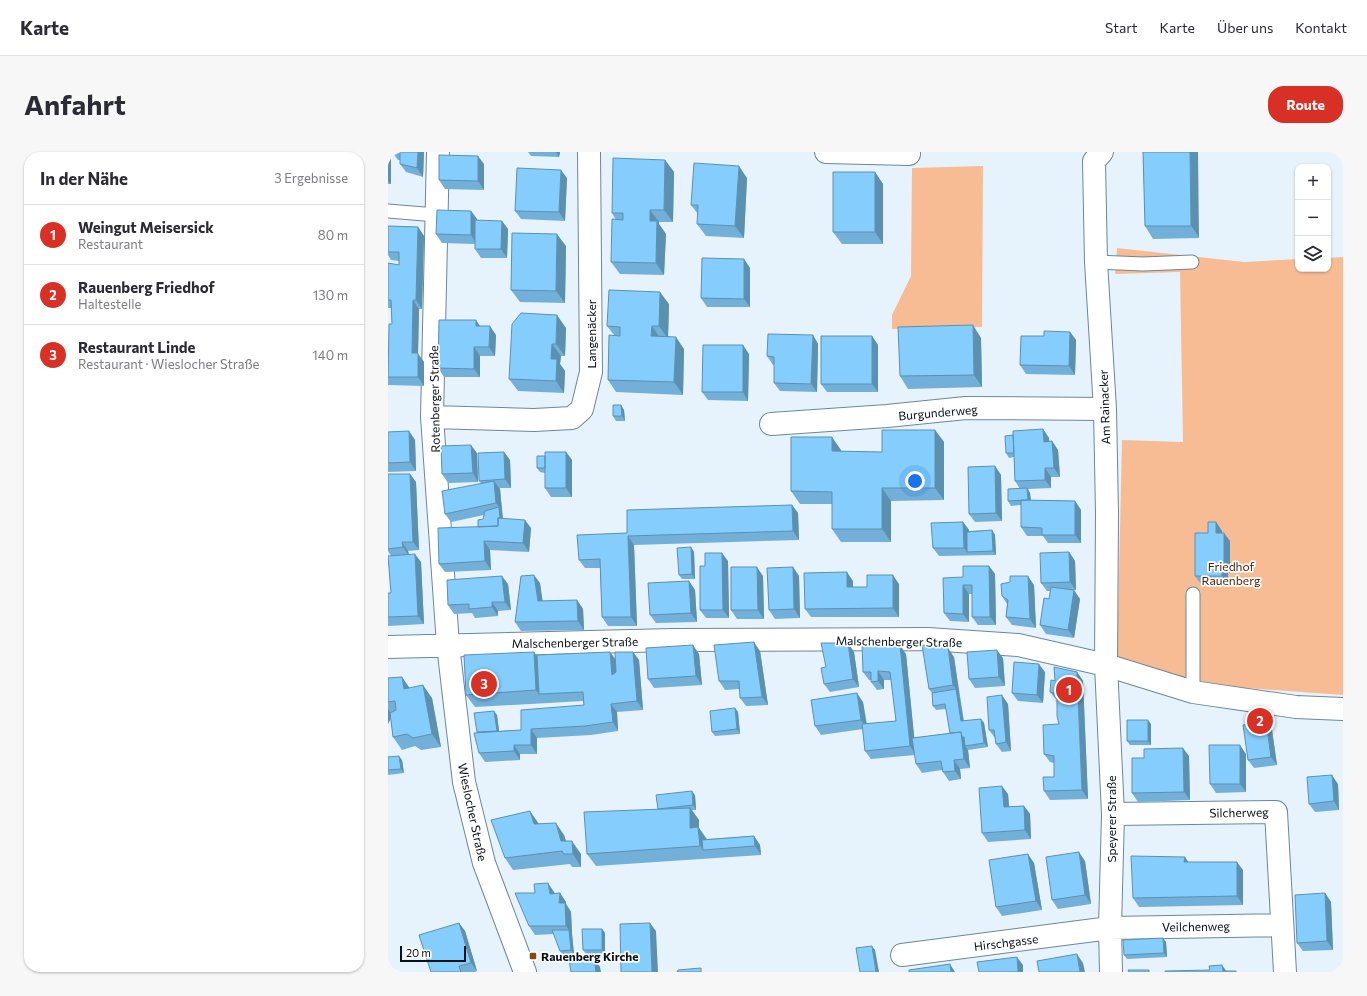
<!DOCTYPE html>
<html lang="de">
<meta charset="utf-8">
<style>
body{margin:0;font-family:Commissioner,sans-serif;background:#f7f7f7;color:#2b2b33}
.controls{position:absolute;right:12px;top:12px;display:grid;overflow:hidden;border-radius:8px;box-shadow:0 1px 3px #0004}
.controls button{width:36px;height:36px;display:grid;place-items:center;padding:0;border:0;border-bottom:1px solid #e1e1e2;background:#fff;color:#2b2b33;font:20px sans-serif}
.scale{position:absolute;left:12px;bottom:10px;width:66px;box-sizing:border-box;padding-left:4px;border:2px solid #061118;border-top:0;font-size:11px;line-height:14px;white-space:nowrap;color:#061118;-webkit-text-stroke:3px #fefefe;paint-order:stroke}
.you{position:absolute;left:527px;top:329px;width:14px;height:14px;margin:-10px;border:3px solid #fff;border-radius:50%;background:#1a73e8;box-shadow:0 0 0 6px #1a73e833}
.badge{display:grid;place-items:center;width:26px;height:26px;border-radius:50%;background:#d93025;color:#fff;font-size:13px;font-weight:700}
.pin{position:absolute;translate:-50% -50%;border:2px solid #fff;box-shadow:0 1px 4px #0006}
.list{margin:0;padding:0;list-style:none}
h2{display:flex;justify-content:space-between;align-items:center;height:52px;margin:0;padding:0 16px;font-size:17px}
h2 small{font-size:13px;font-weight:400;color:#7c7c81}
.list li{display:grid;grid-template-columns:26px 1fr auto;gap:12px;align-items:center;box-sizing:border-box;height:60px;padding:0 16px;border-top:1px solid #e1e1e2}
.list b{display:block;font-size:15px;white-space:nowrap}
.list p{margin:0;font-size:13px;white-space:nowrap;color:#7c7c81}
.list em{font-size:13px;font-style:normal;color:#7c7c81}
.icon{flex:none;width:22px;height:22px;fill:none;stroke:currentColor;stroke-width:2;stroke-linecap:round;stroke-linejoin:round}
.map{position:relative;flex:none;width:955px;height:820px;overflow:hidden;border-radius:16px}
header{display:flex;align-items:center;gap:24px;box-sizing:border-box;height:56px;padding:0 20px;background:#fff;border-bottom:1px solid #e1e1e2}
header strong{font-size:19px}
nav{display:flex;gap:22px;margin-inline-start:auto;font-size:14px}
.intro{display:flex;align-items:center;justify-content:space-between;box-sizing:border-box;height:96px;padding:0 24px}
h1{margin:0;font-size:28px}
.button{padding:10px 18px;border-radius:16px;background:#d93025;color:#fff;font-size:14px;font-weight:700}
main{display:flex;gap:24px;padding:0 24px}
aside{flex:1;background:#fff;border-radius:16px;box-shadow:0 1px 3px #0004}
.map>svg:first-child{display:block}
.green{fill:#f8bc95}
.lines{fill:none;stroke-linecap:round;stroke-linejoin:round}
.service-casing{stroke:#6b879a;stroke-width:15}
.minor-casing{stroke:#6b879a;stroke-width:24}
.tertiary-casing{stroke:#6b879a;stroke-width:24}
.service{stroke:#fff;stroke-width:13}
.minor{stroke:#fff;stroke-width:22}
.tertiary{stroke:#fff;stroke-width:22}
.wall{fill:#72b0d9}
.shaded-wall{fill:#5c90b0}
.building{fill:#84cdfc;stroke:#5c90b0}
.poi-dot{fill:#894714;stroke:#fefefe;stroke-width:1.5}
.labels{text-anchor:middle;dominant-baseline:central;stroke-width:3.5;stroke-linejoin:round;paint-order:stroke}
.street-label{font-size:12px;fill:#061118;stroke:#fefefe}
.park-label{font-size:12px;fill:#4d2301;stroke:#fefefe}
.poi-label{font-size:12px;font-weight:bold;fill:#061118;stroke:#fefefe;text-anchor:start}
</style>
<header>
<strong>Karte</strong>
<nav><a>Start</a><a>Karte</a><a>Über uns</a><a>Kontakt</a></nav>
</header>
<div class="intro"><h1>Anfahrt</h1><a class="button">Route</a></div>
<main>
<aside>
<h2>In der Nähe<small>3 Ergebnisse</small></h2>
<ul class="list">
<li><span class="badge">1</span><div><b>Weingut Meisersick</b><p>Restaurant</p></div><em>80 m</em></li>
<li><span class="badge">2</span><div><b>Rauenberg Friedhof</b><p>Haltestelle</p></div><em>130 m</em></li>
<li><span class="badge">3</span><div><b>Restaurant Linde</b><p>Restaurant · Wieslocher Straße</p></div><em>140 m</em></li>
</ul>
</aside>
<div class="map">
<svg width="955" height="820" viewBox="0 0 955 820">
<rect width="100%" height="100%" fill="#e7f3fc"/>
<path class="green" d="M595,14L594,175L504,177V163L523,124L524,16Z
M729,96L856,110L910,107V117H940V106L955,105V543L844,535L784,524L729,508L734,288L795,290L792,120L727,122Z"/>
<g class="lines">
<g class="service-casing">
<path id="service" d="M0,59L48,63
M708,110L755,112L804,110
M805,540V442"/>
</g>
<g class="minor-casing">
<path id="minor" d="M50,0L44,265L60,493L76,630L96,711L137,820
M438,0L521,2
M714,0L706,9L708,110L717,257L719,361L718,513L725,662L722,776L723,820
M44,265L146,268L184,266L194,257L203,220L201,0
M383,272L499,264L578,256L717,257
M0,495L284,488L540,487L630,493L718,513
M725,662L888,660L897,820
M514,803L722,776L894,773"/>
</g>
<g class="tertiary-casing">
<path id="tertiary" d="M718,513L805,540L908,555L955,557"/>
</g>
<use href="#service" class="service"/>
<use href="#minor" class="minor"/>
<use href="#tertiary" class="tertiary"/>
</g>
<path class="wall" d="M0,0L3,32H0Z
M4,0H36L35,25L18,20L12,12V8H10Z
M140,0H172L171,5L143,4Z
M755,0L811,86L765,87L757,74Z
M277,8L286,20L285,70H271V72L278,82L276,123L232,122L223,110L228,68L224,61Z
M96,12V38L57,37L51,28Z
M487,20L495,32V92H454L445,80Z
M179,26L177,69L133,67L127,59Z
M359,26L356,86L318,84L309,72L310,62L303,53Z
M83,59L89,67V69H114L120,77L119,106H93L87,97V92L54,91L48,82Z
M0,74L30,75L36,84L34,157H31L30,202L36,210V234L0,233V200H1L4,172L3,156H0V111L11,113V109L3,108L0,103Z
M178,94L177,151L132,150L123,138Z
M356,107L362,116V155H319L313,146Z
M281,152L280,184L296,197L295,243L228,240L220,228L226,183L219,174Z
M92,174L108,183L107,204H92V225H56L50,216Z
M178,176L177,204H173L172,212L177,219L176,241L130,239L121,227Z
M682,180L688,188L687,223L638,222L632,213Z
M425,183L430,192L429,240L392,239L386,231V213H385L379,204Z
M484,184L490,193V240H439L433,232Z
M593,186L594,235L520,237L512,224Z
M361,202L360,249L320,248L314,240Z
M233,253L236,258L237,269H228L225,264Z
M655,277L661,286V289H664L670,298L672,325H663V336L640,337L642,341L643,348L687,349L693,358V391H660L655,384H639L633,375V353L623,354L620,349L632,337L627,329L626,305L621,306L618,301L625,283Z
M547,278L556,290V348L503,349V390H453L444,377V352H412L403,339L453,298V299L494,300Z
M21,279L27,288L28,319L0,320V280Z
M116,300L122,308L123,336H112V337L115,366L143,376L141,400L102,398L103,418L57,420L51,412L90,375L95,367L96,363L63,370L57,362L93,331L91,329Z
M178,300L184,308V345H163L157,336V321L152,320L149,316L157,304Z
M89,301L90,330L60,331L54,322Z
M607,314L613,323L614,369L587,370L581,362Z
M0,322H22L28,330L31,398L20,399L21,402L33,410L36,472L0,474V441H3V404L0,399Z
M404,353L410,361L411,388L246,393L249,474H220L214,465L212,416H197L191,408L239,381Z
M575,370L581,378V379L604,378L607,383L608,403L551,404L545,396Z
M828,370L834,379V381L842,389V421H840V432H813L807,424L820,381Z
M303,395L306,400L307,427H294L291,423Z
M681,400L687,409L688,438H685L692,447L686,486L658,482L652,473L661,447L663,439H659L653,431Z
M340,409L341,466H318L312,458L317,414Z
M601,414L607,422L608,473H590L584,465V442H581V470L562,469L556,461L575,425Z
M405,415L411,424L412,466L387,467L381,458Z
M375,424L376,467H349L343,458Z
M301,429L307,438L309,470L268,471L262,463Z
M465,429V435H479L511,432V465H423L417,457Z
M152,431L154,449L189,448L195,457L196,478L133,479L127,470Z
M120,432L123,458L110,459V464L87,466L84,461L66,462L60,453Z
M646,433L648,476L624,473L618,465L619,452L614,444Z
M460,491L466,500L471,535L442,540L436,532L438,515Z
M372,499L380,553L358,554L352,546V537L337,538L331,529Z
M245,500L251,508L255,558L229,560L230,579L203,583L149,586V602H132V608L97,610L91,601L89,580L109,563L111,579L133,578L196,553L195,549L87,555L78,543L149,503L227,507Z
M311,502L314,533L266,536L260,527Z
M518,502L526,586L562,581L558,557L548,558L545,554L544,541L541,537L566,505L576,569L593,567L596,571L600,595L580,598L582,616L572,617L573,627L561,629L555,620L554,618L534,621L528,612L527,603L483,607L477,599L475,577L433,583L427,574L475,550L479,572L508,569L503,528H496V537L489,538L483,530V528H481L475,520Z
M615,506L617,534L587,536L581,527Z
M657,520L655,551L630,549L624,541Z
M689,520L695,529L700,647L662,648L656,639L666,625V611L662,610L656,602L671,572L669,548L662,540L667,529Z
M14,525L21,536L44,546L53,595L33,598L27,594L14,598L5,585L3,566L0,572V526Z
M620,552L623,599L614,600L608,592L607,586L601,578Z
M347,556L350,560L352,582L327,584L324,580Z
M763,572V593H742L739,589Z
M884,578L889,613L866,616L860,608Z
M858,602V640L828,641L822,632Z
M801,604L802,648L750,650L744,641L756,606Z
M0,605L14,608L16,621L0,623Z
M950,632L951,658L927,660L921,652Z
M620,642L621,655L636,654L642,662L643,687L600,690L594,681Z
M307,643L308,658H304L311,668V676L319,687L366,684L372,693L373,703L208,714L199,702L270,657Z
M151,672L176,683L178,689L193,702V715H184L182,712L125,718L117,706Z
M797,705L800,710L855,718V753L751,755L745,746Z
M697,709L703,752L670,757L664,748Z
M646,711L654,758L614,764L608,755Z
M166,740L167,741H172L178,750V752L183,760L184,782L186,802L175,803L172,799L166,782L147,783L141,774L147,741Z
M937,741L943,750L945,798L915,799L909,791Z
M71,771L77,779L89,819L87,820H43Z
M214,777L217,781V802H198L195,798Z
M778,790L779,805L739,807L736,803Z"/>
<path class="shaded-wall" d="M0,0H3V32L0,29Z
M30,0H36L35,25L29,16Z
M168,0H172L171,5Z
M802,0H810L811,86L803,74Z
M90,4L96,12V38L90,29Z
M277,8L286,20L285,70L276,58Z
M351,14L359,26L356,86L347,74Z
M173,18L179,26L177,69L171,60Z
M487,20L495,32V92L487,80Z
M262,58L271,70V72L278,82L276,123L268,111L262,69Z
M83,59L89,67V92L83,83Z
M114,69L120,77L119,106L113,97Z
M30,75L36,84L34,157L28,148Z
M169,82L178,94L177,151L168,139Z
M356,107L362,116V155L356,147Z
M272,140L281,152L280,187L271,174Z
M25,148L31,157L30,202L36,210V234L30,225L24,201Z
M169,163L178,176L177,204L168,192Z
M88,168L94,177L88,174Z
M585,173L593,186L594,235L586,223Z
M102,174L108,183L107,204L101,195Z
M264,174L272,186L263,184Z
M682,180L688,188L687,223L681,214Z
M425,183L430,192L429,240L423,232Z
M484,184L490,193V240L484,232Z
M288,185L296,197L295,243L286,230Z
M164,192L173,204L172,212L177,219L176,241L168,229L163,207Z
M355,193L361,202L360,249L355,240Z
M86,195L92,204V225L86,217Z
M233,253L236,258L237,269L234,264Z
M655,277L661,286L662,298L656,290Z
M547,278L556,290V348L547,336Z
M21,279L27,288L28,319L22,310Z
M444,285L453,298V312L444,299Z
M664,289L670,298L672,325L666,316Z
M83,293L89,301L90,330L85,321Z
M116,300L122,308L123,336L117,327Z
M178,300L184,308V345L178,336Z
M607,314L613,323L614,369L608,361Z
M657,316L663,325V336L657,328Z
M22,322L28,330L31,398L25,390Z
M106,329L112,337L116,382L113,378L111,355L108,351Z
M494,336L503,349V390L494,377Z
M639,336L642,341L643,353L640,348Z
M687,349L693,358V391L687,383Z
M404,353L410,361L411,388L405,379Z
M137,368L143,376L141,400L135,391Z
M575,370L581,378L582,400H579L576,396Z
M828,370L834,379V390L828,381Z
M604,378L607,383L608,403L605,399Z
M836,381L842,389V421L836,413Z
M240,384L246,393L249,474L243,465Z
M96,389L102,398L103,418L97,409Z
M14,390L20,399L21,404L15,395Z
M303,395L306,400L307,427L304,422Z
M681,400L687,409L688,438L682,430Z
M334,401L340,409L341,466L335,458Z
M27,402L33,410L36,472L30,464Z
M834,413L840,421V432L834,424Z
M601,414L607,422L608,473L602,465Z
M369,415L375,424L376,467L370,458Z
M405,415L411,424L412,466L406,457Z
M459,420L465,429V444L459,435Z
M146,423L152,431L156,458L150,449Z
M505,423L511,432V465L505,456Z
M114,424L120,432L123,458L117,450Z
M640,424L646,433L648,476L642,467Z
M301,429L307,438L309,470L303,461Z
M575,433L581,442V470L575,462Z
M686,438L692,447L686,486L680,478Z
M189,448L195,457L196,478L190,469Z
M104,450L110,459V464L104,455Z
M366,490L372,499L380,553L374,545Z
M460,491L466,500L471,535L465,527Z
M305,493L311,502L314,533L308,524Z
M512,493L518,502L528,603L522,594Z
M560,496L566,505L571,541L576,574L573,569L568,537L565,533Z
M609,498L615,506L617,534L611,525Z
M146,500L155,512L151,542L148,538Z
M222,500L228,508L230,532L224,523Z
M245,500L251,508L255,558L249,549Z
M651,512L657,520L655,551L649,543Z
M490,519L496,528V537L490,529Z
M689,520L695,529L700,647L694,638Z
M14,525L23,538L16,537Z
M35,533L44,546L53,595L44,582Z
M469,541L475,550L479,577L473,568Z
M614,543L620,552L623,599L618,590Z
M223,552L229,560L230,579L225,570Z
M347,556L350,560L352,582L349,577Z
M0,557L4,563L0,572Z
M106,559L109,563L112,586L109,582Z
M593,567L596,571L600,595L596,591Z
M760,568L763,572V593L760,589Z
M878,569L884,578L889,613L883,605Z
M143,577L149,586V602L143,593Z
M573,580L579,588L577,594L580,598L582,616L576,607Z
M126,593L132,602V608L126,599Z
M852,593L858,602V640L852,632Z
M795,596L801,604L802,648L796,640Z
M11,604L14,608L16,621L13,617Z
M566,608L572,617L573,627L567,619Z
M944,623L950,632L951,658L946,649Z
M614,634L620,642L622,664L616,655Z
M304,639L307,643L308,658L305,653Z
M636,654L642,662L643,687L637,678Z
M302,656L311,668V676L319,688L315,698L302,676Z
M142,659L151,672H146Z
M168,671L176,683L182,702L173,689Z
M366,684L372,693L373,703L367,694Z
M184,689L193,702V715L185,702Z
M691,700L697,709L703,752L697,743Z
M640,702L646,711L654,758L648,749Z
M797,705L803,714L796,710Z
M849,710L855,718V753L849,744Z
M160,731L166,740L168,750L162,742Z
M172,741L178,750V752L183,760L184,782L186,802L183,798L181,778L178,774L171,751Z
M937,741L943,750L945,798L939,789Z
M71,771L77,779L89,819L83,811Z
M262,771L268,779L270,820H264Z
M214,777L217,781V802L214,798Z
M775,786L778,790L779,805L776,801Z
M484,794L487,798L491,820H488Z
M689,802L695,811L697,820H692Z
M629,805L635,813V820H630Z
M206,806L212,815L213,820H208Z
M562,812L567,820H563Z
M834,813L839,820L835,819Z"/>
<path class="building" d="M12,0H30L29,16L12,12Z
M755,0H802L803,74H757Z
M51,3L90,4V29L51,28Z
M225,6L277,8L276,58H262V69H269L268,111L223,110L224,67L235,68V61H224Z
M306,11L351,14L347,74L309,72L310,53H303Z
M129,16L173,18L171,60L127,59Z
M445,20H487V80H445Z
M49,58L83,59V83L48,82Z
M87,68L114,69L113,97H87Z
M0,74L30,75L28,148H25L24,201H30V225H0L1,172H4L3,148H0V111L11,113V100H0Z
M124,81L169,82L168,139L123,138Z
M314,106L356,107V147L313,146Z
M221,138L272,140L271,174H264L263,184L288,185L286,230L220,228L221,183L232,184V175L219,174Z
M133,161L169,163L168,192H164L163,207H169L168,229L121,227L124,172Z
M51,168H88V174H102L101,195H86V217L50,216Z
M585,173L586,223L512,224L510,175Z
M656,179L682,180L681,214L632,213L633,184H656Z
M380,182L425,183L423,232L386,231V205L379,204Z
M433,184H484V232H433Z
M315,193H355V240H314Z
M225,253H233L234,264H225Z
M655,277L656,290L664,289L666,316H657V328L627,329L625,279Z
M494,278H547V336H494V377H444V340L403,339V285H444V299L494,300Z
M21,279L22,310L0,311V280Z
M625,283L626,301H618L617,284Z
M83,293L85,321L54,322L53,294Z
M116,300L117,327L91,329L90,301Z
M157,300H178V336H157Z
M149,304H157V316H149Z
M607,314L608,361L581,362L580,315Z
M0,322H22L25,390H14L15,395L0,397Z
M106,329L108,351L57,362L54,339Z
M639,336L640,348L620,349V337Z
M633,348L687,349V383H654V376L633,375Z
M404,353L405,379L240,384L243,465H214L212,407L191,408L189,383L239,381V358Z
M111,355L112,366H110V374L90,375V368L95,367L97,359Z
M110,366L137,368L135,391L96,389L97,409L51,412L50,376L110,374Z
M575,370L576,396H545L543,371Z
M820,370H828V381H836V413H834V424H807V381H820Z
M604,378L605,399L579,400V380Z
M303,395L304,422L291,423L289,396Z
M681,400L682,430L653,431L652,401Z
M317,401H334L335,458H312V414H317Z
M27,402L30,464L0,465V441H3L0,404Z
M575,414H601L602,465H584V433H575V462L556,461L555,426L575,425Z
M343,415H369L370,458H343Z
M405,415L406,457L381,458L379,416Z
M459,420V435H479V423H505V456L417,457L416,421Z
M146,423L150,449L189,448L190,469L127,470L133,424Z
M114,424L117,450H104V455L81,457V452L60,453L59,428Z
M622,424H640L642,467L618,465L620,448L614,444L613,432L622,430Z
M301,429L303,461L262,463L260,431Z
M663,435L686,438L680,478L652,473L656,446L661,447Z
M366,490L374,545L352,546L351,529H331L326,493Z
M433,491H460L465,527L436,532L433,516L438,515Z
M474,491L512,493L522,594L477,599L474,572L508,569L502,520L490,519V529L483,530V520H475Z
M305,493L308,524L260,527L258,496Z
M534,493L560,496L565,533L541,537Z
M609,498L611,525L581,527L579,500Z
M146,500L148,538L78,543L76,503Z
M222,500L224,523L228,520L227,500H245L249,549L223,552L225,570L197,574L143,577V593H126V599L91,601L86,581L133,578V558L196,553L195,540L151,542L149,503Z
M626,510L651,512L649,543L624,541Z
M666,515L689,520L694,638L656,639L655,625H666V604L656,602L655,573L671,572L669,564V542L662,540L663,528L667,529Z
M14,525L16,537L35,533L44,582L25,586L19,582L5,585L2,561L8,558L7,549L0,550V526Z
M568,537L573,569L593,567L596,591L577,594L576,585H574L573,580L562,581L557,552L545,554L544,541Z
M469,541L473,568L427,574L423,548Z
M614,543L618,590L608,592L606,578H601L599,545Z
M347,556L349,577L324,580L322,559Z
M106,559L109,579L89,580L86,561Z
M739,568H760V589H739Z
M878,569L883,605L860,608L855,573Z
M573,580L576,607L566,608L567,619L555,620L553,609L528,612L524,586Z
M821,593H852V632H822Z
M795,596L796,640L744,641V606H756V597Z
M11,604L13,617L0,618V605Z
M944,623L946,649L921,652L919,625Z
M614,634L616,655L636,654L637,678L594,681L591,636Z
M304,639L305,653L270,657L268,643Z
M302,656V676L310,675L312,694L199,702L196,660Z
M142,659L146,672L168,671L173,689H184L185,702H176L174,699L117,706L103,668Z
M366,684L367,694L315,698L314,688Z
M691,700L697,743L664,748L658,705Z
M640,702L648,749L608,755L601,708Z
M743,704L797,705L796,710H849V744L745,746Z
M160,731L162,742L172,741L171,751H177L178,774H141L127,741H147L146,732Z
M937,741L939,789L909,791L907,743Z
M71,771L83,811L71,814L73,820H43L31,783Z
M262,771L264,820H233L232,772Z
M194,777H214V798H195Z
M164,778H181L183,798L172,799Z
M775,786L776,801L736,803L735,788Z
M484,794L488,820H472L468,796Z
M689,802L692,820H651L649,809Z
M629,805L630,820H591L589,810Z
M206,806L208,820H183L181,808Z
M562,812L563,820H521V818Z
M834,813L835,819H848V820H777V819L822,818L821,814Z
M313,816V820H289L290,818Z
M740,818H761V820H741Z"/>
<rect class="poi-dot" x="141" y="800" width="8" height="8" rx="2"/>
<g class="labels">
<g class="street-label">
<text transform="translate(203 182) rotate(-90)">Langenäcker</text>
<text transform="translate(46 247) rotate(-91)">Rotenberger Straße</text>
<text transform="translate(716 255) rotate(-92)">Am Rainacker</text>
<text transform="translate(550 260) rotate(-5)">Burgunderweg</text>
<text transform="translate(511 489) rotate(1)">Malschenberger Straße</text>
<text transform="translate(187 490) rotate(-1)">Malschenberger Straße</text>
<text transform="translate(85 660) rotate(78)">Wieslocher Straße</text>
<text transform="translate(851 660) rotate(-1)">Silcherweg</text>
<text transform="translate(723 667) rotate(-90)">Speyerer Straße</text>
<text transform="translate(808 774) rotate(-1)">Veilchenweg</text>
<text transform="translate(618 790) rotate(-7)">Hirschgasse</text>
</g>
<g class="park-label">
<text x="843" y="414">Friedhof<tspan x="843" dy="14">Rauenberg</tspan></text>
</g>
<g class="poi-label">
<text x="153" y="804">Rauenberg Kirche</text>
</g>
</g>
</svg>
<div class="controls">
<button>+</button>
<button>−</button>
<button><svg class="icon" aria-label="layers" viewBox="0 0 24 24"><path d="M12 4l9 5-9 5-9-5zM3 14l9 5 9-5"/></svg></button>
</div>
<div class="scale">20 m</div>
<div class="you"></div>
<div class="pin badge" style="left:681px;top:538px">1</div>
<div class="pin badge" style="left:872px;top:569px">2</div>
<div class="pin badge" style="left:96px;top:532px">3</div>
</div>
</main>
